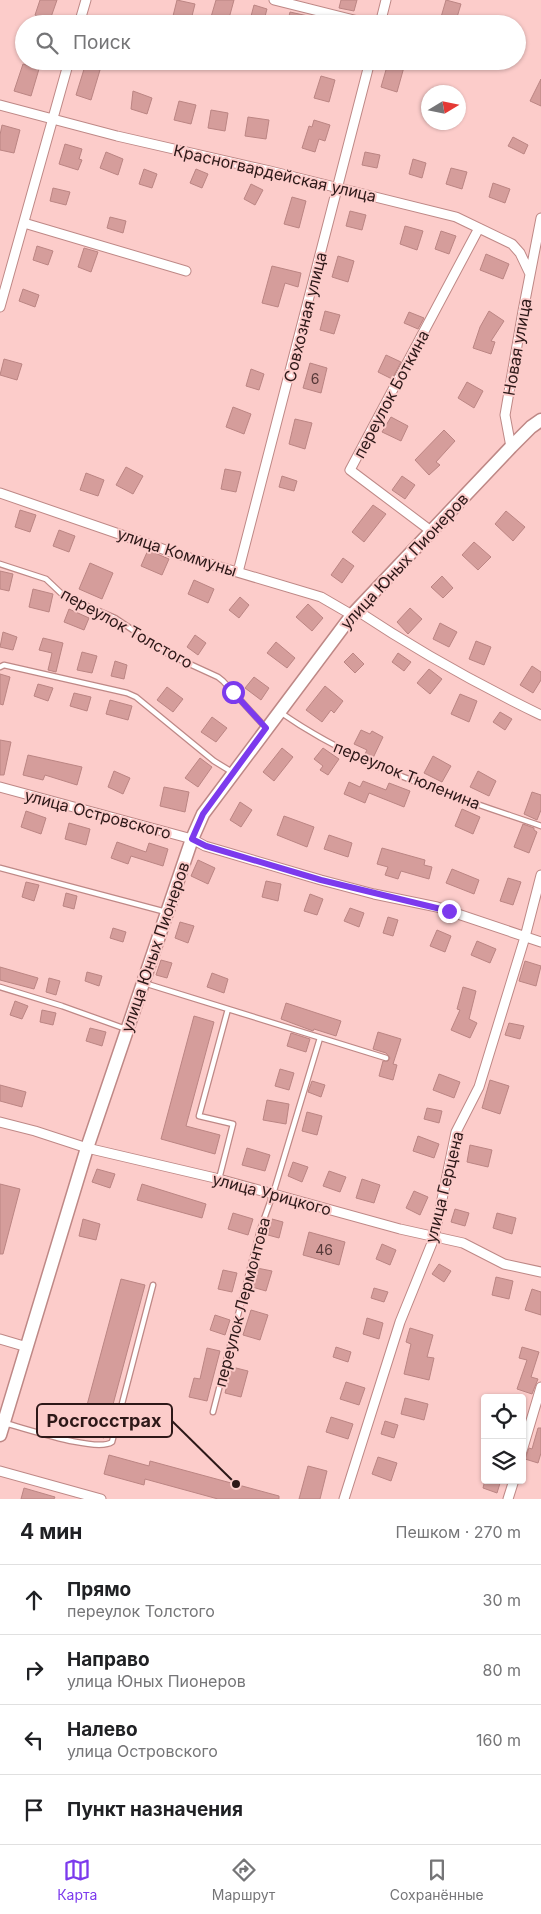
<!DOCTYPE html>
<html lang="ru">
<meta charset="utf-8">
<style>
body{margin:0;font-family:Inter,sans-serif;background:#f6f6f6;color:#202124}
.controls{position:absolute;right:15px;bottom:15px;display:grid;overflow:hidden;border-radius:5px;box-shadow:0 1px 4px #0004}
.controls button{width:45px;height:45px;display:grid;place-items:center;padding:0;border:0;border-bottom:1px solid #e0e0e0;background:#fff;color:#202124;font:25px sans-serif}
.compass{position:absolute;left:421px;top:85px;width:45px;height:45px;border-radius:50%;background:#fff;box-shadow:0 1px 4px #0004;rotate:80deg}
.stop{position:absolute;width:15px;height:15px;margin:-11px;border:4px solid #7c3aed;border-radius:50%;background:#fff}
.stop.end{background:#7c3aed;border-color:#fff;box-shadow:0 1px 5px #0008}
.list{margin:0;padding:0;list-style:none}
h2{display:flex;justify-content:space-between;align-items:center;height:65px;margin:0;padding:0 20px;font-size:21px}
h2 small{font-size:16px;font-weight:400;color:#757577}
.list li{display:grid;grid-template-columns:32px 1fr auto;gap:15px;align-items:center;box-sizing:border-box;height:70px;padding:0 20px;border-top:1px solid #e0e0e0}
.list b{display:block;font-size:19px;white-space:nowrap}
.list p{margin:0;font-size:16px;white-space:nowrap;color:#757577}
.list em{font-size:16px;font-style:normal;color:#757577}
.icon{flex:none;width:28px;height:28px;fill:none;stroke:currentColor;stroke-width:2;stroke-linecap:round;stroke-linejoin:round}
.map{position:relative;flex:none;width:541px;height:1499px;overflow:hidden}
.search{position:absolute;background:#fff;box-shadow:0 1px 4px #0004;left:15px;right:15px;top:15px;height:55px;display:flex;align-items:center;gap:12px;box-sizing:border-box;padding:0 18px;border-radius:28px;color:#757577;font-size:19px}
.sheet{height:345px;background:#fff}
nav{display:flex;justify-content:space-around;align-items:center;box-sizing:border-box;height:70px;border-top:1px solid #e0e0e0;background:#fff;font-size:14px;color:#757577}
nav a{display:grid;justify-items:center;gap:2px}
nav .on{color:#7c3aed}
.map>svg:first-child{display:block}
.building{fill:#d59d9b;stroke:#bb8583}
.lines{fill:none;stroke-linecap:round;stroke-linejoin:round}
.service-casing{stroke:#be8886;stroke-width:7}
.minor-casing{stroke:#be8886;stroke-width:11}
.secondary-casing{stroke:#be8886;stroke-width:15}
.service{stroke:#fff;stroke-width:4.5}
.minor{stroke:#fff;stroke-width:9}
.secondary{stroke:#fff;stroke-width:12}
.route{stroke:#7c3aed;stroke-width:6}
.labels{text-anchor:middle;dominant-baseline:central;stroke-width:4;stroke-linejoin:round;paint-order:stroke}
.number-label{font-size:14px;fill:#573939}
.street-label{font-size:16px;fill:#2d1818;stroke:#fcccca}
.leader{fill:none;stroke:#2d1818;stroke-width:2}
.callout-dot{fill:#2d1818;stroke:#fcccca;stroke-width:2}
.callout{fill:#fcccca;stroke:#2d1818;stroke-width:2}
.callout-label{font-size:18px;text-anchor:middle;font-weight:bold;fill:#2d1818}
</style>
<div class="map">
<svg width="541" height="1499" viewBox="0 0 541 1499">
<rect width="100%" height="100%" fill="#fcccca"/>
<path class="building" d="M40,0H57L50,20L35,15Z
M177,0L195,4L191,20L173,16Z
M216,0H234L228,22L211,17Z
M341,0H357L354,11L339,8Z
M446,0L461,4L455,24H439Z
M254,5L267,9L263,24L250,20Z
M290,12L308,16L307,24H287Z
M388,63L404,67L397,92L381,87Z
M23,64L39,69L31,96L14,91Z
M85,66L100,70L91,100L76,95Z
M321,76L335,80L329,102L314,98Z
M541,79V106L530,101Z
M133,91L152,98L147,114L131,109Z
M179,101L196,105L191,124L174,120Z
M211,110L228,113L225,131L208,128Z
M248,117L269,120L266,139L245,136Z
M314,120L330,125L325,141L319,139L315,152L302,148L309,126L312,127Z
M2,125L20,130L14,153L0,150V135Z
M513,137L528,145L524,154L508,146Z
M65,144L82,149L79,159L82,160L78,170L59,164Z
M106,152L123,159L118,175L100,168Z
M365,152L380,155L377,168L362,165Z
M413,159L426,163L422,178L409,174Z
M451,168L467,172L462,189L446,184Z
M144,169L157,174L152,188L139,184Z
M196,169L208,174L202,188L190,183Z
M493,183L510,189L505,203L489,197Z
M251,184L263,190L255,205L244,199Z
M53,188L70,192L66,205L50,201Z
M292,197L306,201L299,228L284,224Z
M350,211L366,215L362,230L346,226Z
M110,217L126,221L123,233L107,228Z
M405,226L423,231L417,250L400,244Z
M441,231L456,236L449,254L435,249Z
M37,246L53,251L48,265L33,260Z
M84,248L98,252L91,272L78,267Z
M486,254L509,264L503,279L480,270Z
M338,256L354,261L348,282L332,277Z
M272,266L301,273L298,287L285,283L278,307L262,303Z
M23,289L39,295L35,307L19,301Z
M325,311L340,315L334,334L320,330Z
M489,311L504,321L491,341L495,342L491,354L473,348L480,327Z
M409,312L424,318L418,329L404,323Z
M386,355L401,362L392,379L378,372Z
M4,359L22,364L17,380L0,375Z
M310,363L327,368L321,393L303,388Z
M251,369L264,374L259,390L246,386Z
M467,382L483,391L474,408L458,398Z
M233,407L251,414L244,434L226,427Z
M391,417L408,426L401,441L382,432Z
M295,419L312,423L305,449L289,444Z
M444,430L455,441L436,462L440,465L429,475L415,460Z
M126,467L143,476L133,494L116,485Z
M225,469L241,472L236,492L221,489Z
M86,473L104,480L98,496L80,490Z
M282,476L297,481L294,491L279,487Z
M402,476L415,485L405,499L392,490Z
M373,505L386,514L364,542L352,532Z
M20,510L36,515L30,532L15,527Z
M506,511L525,527L513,541L495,524Z
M59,530L75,536L69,552L53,546Z
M474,542L491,557L478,570L462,555Z
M148,550L169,559L162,575L141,566Z
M343,558L354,566L342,583L331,575Z
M90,563L113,573L102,599L79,589Z
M0,571L13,574L9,591L0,589Z
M442,576L453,588L443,598L431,587Z
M194,580L214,589L208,603L188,594Z
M33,589L53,594L49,612L29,607Z
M240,597L249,605L239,618L229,610Z
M308,604L323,618L312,631L296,617Z
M410,608L422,619L408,634L397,622Z
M69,609L89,618L84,630L64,622Z
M440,623L457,632L449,647L433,639Z
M3,632L17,637L13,650L0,647Z
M195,635L206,643L198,655L187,647Z
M43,638L63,643L56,672L48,670L52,653L39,650Z
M476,641L491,647L484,665L469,659Z
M276,642L295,658L287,668L267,653Z
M82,652L97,656L92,673L77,670Z
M353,653L364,664L355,673L344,662Z
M398,653L411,662L404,671L392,662Z
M115,661L127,665L124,679L111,676Z
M532,666L541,672V680L533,693L520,685Z
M429,669L442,679L430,694L417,683Z
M0,674L10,677L3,705L0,704Z
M254,677L269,688L261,700L245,688Z
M38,684L53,688L48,701L34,696Z
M325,686L343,701L334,713L331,710L322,722L306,710Z
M167,687L183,699L173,712L157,700Z
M74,693L91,697L87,711L70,706Z
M460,694L477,701L469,722L451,714Z
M110,700L132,706L128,720L106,714Z
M500,712L512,719L505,730L493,722Z
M212,717L227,728L216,742L201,732Z
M361,730L370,734L372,731L383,737L373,758L365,754L367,750L354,744Z
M0,740L11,742L4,775H0Z
M282,748L293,757L274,781L263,772Z
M323,748L339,759L328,775L320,770L323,766L314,759Z
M28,755L82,767L77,785L45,775L43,780L23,775Z
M433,756L451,766L442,782L424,773Z
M200,758L212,767L198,787L185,778Z
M114,771L130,778L123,794L108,787Z
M478,771L496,781L489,796L470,787Z
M363,781L386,790L389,783L410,791L404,807L369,793L365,803L344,794L349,782L360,787Z
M164,787L189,792L185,812L160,806Z
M532,792L541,795V810L537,820L524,814Z
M240,802L252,810L241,827L230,820Z
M462,809L480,817L473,834L455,826Z
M26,811L46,818L41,834L21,827Z
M284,816L314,827L307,847L277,835Z
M69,823L90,829L86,845L65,839Z
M523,824L534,828V830L537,832L529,853L514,847Z
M329,835L352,843L348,857L324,849Z
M117,842L146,852L149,843L168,849L163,866L131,856L128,864L111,858Z
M382,848L425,860L424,865L432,867L429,879L401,871L398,879L385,875L388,867L377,864Z
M198,860L215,868L208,884L191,876Z
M452,869L479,880L474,894L446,883Z
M508,878L521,882L513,905L500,901Z
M266,881L281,884L278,901L262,897Z
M26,882L39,885L34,901L22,897Z
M66,893L77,896L74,909L63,906Z
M310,894L323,899L317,915L304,911Z
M350,908L364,913L359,927L344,921Z
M388,917L398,920L393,936L383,933Z
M180,922L194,926L188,943L175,938Z
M113,928L126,932L123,942L110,938Z
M437,930L451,936L445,952L430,946Z
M477,941L496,949L490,963L471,955Z
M161,960L172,963L167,978L156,975Z
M525,961L541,966L536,986L519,981Z
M0,967L38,978L34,989L0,980Z
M87,972L102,976L99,986L85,981Z
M212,973L228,979L224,993L207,987Z
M49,978L60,981L56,995L46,992Z
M463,987L476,991L469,1019L477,1023L470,1038L451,1030L460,1010L457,1009Z
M15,1001L28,1006L22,1019L10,1015Z
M286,1003L341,1021L336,1036L314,1029L313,1031L281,1019Z
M42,1010L56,1013L53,1025L40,1022Z
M194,1016L214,1022L186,1126L220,1135L215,1154L161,1139Z
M509,1023L524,1026L520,1039L505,1035Z
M90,1028L106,1032L102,1046L86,1041Z
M378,1032L401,1039L393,1064L397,1065L393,1080L379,1076L383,1061H388L390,1058L386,1053L373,1049Z
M291,1033L310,1039L306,1052L287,1046Z
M280,1069L294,1073L289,1090L275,1086Z
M439,1074L460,1082L454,1098L433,1090Z
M490,1080L509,1086L500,1114L482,1108Z
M312,1081L325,1085L321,1097L308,1092Z
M0,1085L26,1092L22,1107L0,1101Z
M267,1100L289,1104L286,1124L263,1120Z
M427,1108L442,1111L439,1123L424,1119Z
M307,1112L322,1116L317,1135L302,1131Z
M418,1136L439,1144L434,1158L413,1151Z
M470,1145L492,1150L488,1167L467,1162Z
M247,1148L270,1155L265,1171L242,1165Z
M293,1162L308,1167L302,1182L288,1176Z
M97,1169L115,1174L110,1188L92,1182Z
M329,1171L346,1177L340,1192L323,1186Z
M362,1179L380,1185L374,1203L356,1198Z
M0,1184L20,1189L3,1254H0Z
M142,1184L206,1204L202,1218L137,1200Z
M414,1191L428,1197L420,1215L406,1208Z
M455,1209L469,1213L465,1226L451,1222Z
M233,1213L253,1219L248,1235L228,1229Z
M497,1213L516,1218L512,1234L493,1228Z
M83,1219L100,1224L96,1240L79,1236Z
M272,1219L283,1222L279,1238L268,1235Z
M309,1232L345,1242L339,1265L303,1255Z
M382,1244L396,1250L390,1265L376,1259Z
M439,1264L451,1271L444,1282L432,1274Z
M257,1268L272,1271L266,1291L252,1287Z
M223,1270L237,1273L232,1292L218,1289Z
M496,1277L513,1281L509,1299L492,1295Z
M121,1279L145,1285L104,1438L80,1431Z
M374,1288L388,1292L384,1302L371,1298Z
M532,1289L541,1292V1315L525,1310Z
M251,1310L268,1315L260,1340L243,1335Z
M215,1315L230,1320L225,1335L210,1330Z
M367,1318L383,1323L379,1339L363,1334Z
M410,1328L433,1335L427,1357L434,1358L429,1380L404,1374L411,1344L406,1342Z
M336,1347L351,1352L348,1362L333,1357Z
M522,1347L539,1352L531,1377L538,1379L532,1394L517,1389L527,1360L519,1358Z
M207,1348L220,1351L207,1401L189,1397L194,1378L200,1379Z
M232,1367L248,1371L241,1397L225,1393Z
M346,1382L365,1388L359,1405L340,1399Z
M405,1398L428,1404L424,1420L401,1414Z
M331,1417L353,1424L348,1439L326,1432Z
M385,1421L398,1425L394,1438L381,1434Z
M538,1428H541V1453L538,1463L525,1459L529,1448L532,1449Z
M109,1455L149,1466L150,1461L279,1496V1499H218L145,1479L144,1485L104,1474Z
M378,1457L397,1463L391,1481L372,1474Z
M308,1466L327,1471L320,1499H299Z
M485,1480H501L497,1493L483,1488Z
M24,1488L55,1497L54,1499H21Z"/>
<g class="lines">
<g class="service-casing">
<path id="service" d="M0,564L46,579L64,596L115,618L170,655L218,677L223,681L266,728
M0,667L4,665L127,693L136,697L214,761L232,772
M280,712C358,767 451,795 541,826
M0,868L166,912
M144,983L386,1058
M0,987L62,1006L126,1029
M219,1179L233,1124L199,1116L228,1009
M213,1412L260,1230L273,1194L320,1038
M4,1423C25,1428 97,1453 112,1442L153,1285"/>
</g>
<g class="minor-casing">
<path id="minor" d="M274,0L370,24
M79,24L86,0
M380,24L386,0
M0,105L117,136L270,171L456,217L512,244L520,253L530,274
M24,223L186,271
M0,307L69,61
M511,447L505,415L523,311L541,218
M0,493L180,555L321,597L352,615
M431,531L350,470L479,228
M238,572L370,61
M356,610C416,650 477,684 541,715
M0,787L192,839L205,846L321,880L374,894L437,907L541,942
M0,1122L35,1131L87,1148L215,1178L400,1229L463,1243L504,1264L541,1272
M0,1339L27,1347
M522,1451L541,1387
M0,1471L101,1499
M344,1499L400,1322L434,1238L456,1132L479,1087L525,937L541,875
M508,1499L514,1480"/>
</g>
<g class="secondary-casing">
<path id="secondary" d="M0,1435L87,1148L192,839L203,814L352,615L511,447L531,427L541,420"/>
</g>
<use href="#service" class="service"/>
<use href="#minor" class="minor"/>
<use href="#secondary" class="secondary"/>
</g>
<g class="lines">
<path class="route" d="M233,692L266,728L203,814L192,839L206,846L321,880L449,911"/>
</g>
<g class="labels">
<g class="number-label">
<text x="315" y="378">6</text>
<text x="324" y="1249">46</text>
</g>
<g class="street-label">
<text transform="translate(275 173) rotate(13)">Красногвардейская улица</text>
<text transform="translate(305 317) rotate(-76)">Совхозная улица</text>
<text transform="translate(517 347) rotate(-80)">Новая улица</text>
<text transform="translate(391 394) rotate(-62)">переулок Боткина</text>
<text transform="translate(177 552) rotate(18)">улица Коммуны</text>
<text transform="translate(404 561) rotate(-47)">улица Юных Пионеров</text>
<text transform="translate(127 628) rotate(29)">переулок Толстого</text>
<text transform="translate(407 775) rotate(22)">переулок Тюленина</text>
<text transform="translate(98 814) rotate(15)">улица Островского</text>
<text transform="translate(155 947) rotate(-71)">улица Юных Пионеров</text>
<text transform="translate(444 1187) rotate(-76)">улица Герцена</text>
<text transform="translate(272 1194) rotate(15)">улица Урицкого</text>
<text transform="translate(242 1302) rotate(-75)">переулок Лермонтова</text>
</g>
</g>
<path class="leader" d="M236 1484L172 1421"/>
<circle class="callout-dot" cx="236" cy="1484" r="5"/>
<rect class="callout" x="37" y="1404" width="135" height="33" rx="5"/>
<g class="callout-label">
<text x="104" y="1427">Росгосстрах</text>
</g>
</svg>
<div class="controls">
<button><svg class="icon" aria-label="locate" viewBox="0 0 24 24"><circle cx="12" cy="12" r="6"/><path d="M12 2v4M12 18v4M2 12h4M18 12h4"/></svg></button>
<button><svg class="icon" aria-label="layers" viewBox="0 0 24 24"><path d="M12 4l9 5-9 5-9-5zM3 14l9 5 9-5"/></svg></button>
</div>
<svg class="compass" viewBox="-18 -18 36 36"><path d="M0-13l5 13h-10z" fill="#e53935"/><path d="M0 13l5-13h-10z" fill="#757577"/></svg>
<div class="stop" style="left:233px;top:692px"></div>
<div class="stop end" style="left:449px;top:911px"></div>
<div class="search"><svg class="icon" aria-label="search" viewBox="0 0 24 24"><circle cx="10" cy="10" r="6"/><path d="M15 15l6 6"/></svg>Поиск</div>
</div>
<section class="sheet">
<h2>4 мин<small>Пешком · 270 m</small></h2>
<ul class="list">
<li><svg class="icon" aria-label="ahead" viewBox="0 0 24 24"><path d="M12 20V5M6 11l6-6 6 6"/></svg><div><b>Прямо</b><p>переулок Толстого</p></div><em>30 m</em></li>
<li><svg class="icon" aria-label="right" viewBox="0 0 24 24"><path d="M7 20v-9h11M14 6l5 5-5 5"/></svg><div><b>Направо</b><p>улица Юных Пионеров</p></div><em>80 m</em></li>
<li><svg class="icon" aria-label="left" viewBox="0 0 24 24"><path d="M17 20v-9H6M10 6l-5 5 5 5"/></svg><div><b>Налево</b><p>улица Островского</p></div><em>160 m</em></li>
<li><svg class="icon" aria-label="arrive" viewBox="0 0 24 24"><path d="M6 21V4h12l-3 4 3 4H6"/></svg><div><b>Пункт назначения</b></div></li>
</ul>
</section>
<nav>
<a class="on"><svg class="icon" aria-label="map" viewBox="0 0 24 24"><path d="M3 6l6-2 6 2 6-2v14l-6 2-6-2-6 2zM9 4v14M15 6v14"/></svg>Карта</a>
<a><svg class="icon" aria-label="directions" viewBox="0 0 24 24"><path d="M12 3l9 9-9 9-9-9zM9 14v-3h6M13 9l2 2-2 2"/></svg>Маршрут</a>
<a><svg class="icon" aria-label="saved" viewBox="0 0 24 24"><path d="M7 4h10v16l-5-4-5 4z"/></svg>Сохранённые</a>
</nav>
